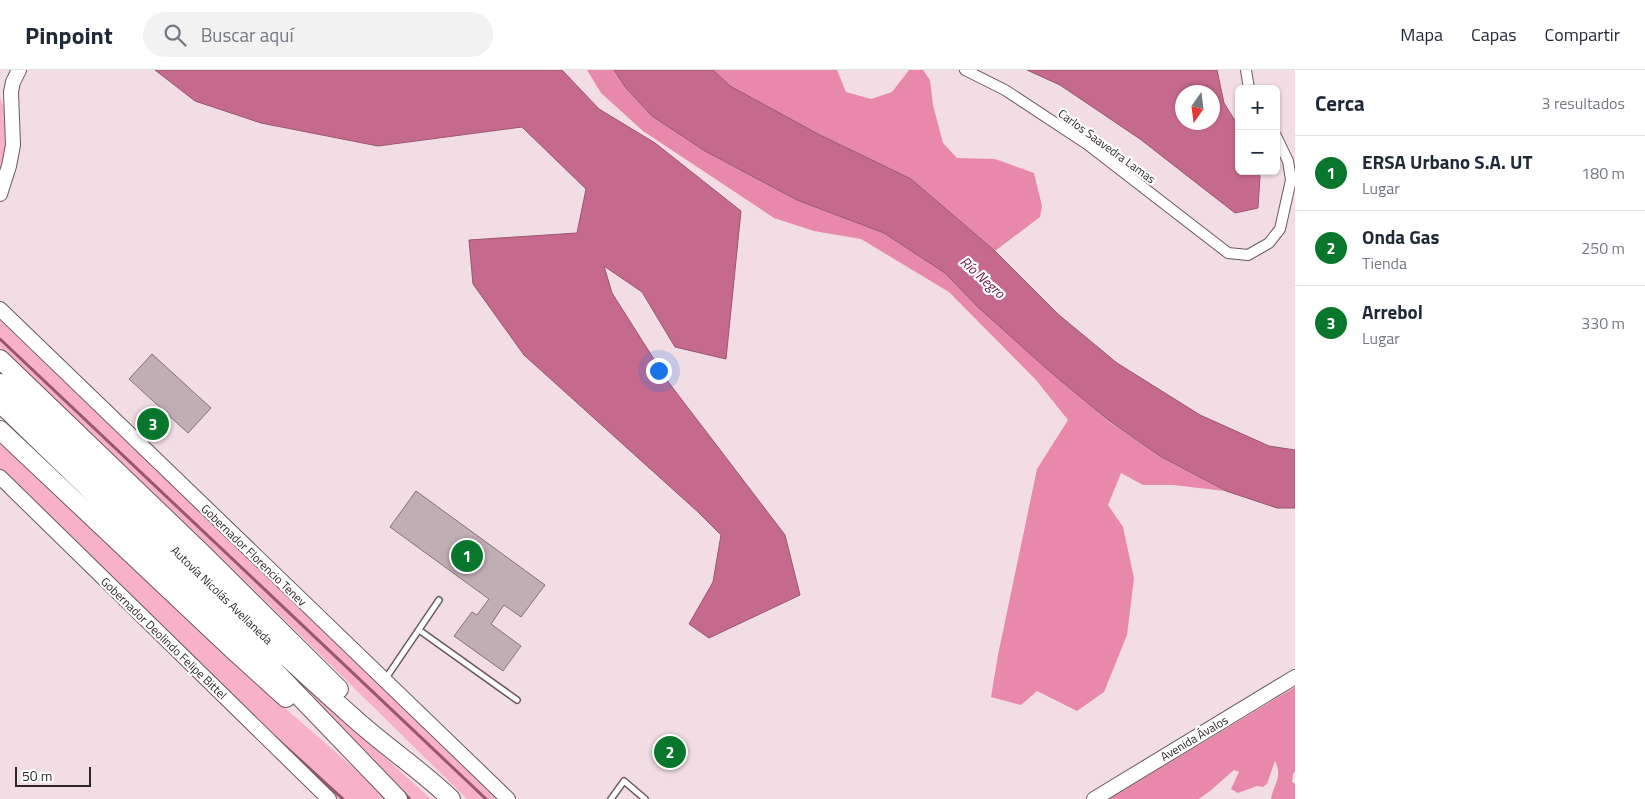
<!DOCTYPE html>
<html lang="es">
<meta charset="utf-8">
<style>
body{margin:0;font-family:"Titillium Web",sans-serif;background:#f2f2f3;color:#1f2937}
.controls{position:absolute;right:15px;top:15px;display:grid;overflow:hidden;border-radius:8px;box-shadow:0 1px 4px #0004}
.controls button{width:45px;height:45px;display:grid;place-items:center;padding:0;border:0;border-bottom:1px solid #e0e1e3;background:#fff;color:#1f2937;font:25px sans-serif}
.compass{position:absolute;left:1175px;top:15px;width:45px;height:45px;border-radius:50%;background:#fff;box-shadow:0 1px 4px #0004;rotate:194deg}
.scale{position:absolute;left:15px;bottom:12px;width:76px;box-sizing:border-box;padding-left:5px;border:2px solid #2d2628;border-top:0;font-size:14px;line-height:18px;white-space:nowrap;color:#2d2628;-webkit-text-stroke:4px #fff;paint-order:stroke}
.you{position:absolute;left:658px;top:300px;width:18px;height:18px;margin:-12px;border:4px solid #fff;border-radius:50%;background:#1a73e8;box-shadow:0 0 0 8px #1a73e833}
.badge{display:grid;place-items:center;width:32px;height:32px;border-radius:50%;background:#09772b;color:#fff;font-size:16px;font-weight:700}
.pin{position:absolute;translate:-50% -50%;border:2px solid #fff;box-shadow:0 1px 5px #0006}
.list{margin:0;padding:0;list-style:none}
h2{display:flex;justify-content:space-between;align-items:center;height:65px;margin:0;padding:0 20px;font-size:21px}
h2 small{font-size:16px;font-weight:400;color:#747a83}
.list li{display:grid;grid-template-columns:32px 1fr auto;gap:15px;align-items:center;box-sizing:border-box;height:75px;padding:0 20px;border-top:1px solid #e0e1e3}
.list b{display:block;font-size:19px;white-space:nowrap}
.list p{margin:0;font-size:16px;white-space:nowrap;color:#747a83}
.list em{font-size:16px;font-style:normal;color:#747a83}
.icon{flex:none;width:28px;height:28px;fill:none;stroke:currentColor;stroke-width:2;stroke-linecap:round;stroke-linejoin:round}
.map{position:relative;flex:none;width:1295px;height:729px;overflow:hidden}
header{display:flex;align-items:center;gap:30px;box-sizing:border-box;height:70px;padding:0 25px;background:#fff;border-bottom:1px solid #e0e1e3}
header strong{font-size:24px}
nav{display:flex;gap:28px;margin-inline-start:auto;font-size:18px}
.search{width:350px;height:45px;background:#f2f2f3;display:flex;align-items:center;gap:12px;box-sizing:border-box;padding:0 18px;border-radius:28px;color:#747a83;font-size:19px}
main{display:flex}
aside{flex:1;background:#fff}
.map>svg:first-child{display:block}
.green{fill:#f8b1c9}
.forest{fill:#e889ac}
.water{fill:#c66a8d;stroke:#98566f;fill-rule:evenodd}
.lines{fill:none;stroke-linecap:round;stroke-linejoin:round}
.stream{stroke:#98566f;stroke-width:3}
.building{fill:#c1aeb4;stroke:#847278}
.lane-casing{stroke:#69595e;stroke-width:8}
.street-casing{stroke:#69595e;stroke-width:12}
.secondary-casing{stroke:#69595e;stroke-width:16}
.highway-casing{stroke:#69595e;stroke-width:20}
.lane{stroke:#fff;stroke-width:5}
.street{stroke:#fff;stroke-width:10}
.secondary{stroke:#fff;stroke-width:14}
.highway{stroke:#fff;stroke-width:18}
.labels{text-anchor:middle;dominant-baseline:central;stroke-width:4.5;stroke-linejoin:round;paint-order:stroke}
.street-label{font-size:12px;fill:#2d2628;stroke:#fff}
.water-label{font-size:14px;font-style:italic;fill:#66113a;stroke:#fff}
</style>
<header>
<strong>Pinpoint</strong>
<div class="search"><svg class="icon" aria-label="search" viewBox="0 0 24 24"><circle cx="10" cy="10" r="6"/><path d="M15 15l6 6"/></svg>Buscar aquí</div>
<nav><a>Mapa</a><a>Capas</a><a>Compartir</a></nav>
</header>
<main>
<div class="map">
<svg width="1295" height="729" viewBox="0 0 1295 729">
<rect width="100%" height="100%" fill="#f1dde3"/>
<path class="green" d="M0,27L5,41L7,81L0,106Z
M0,250L499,729H467L223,489L0,277Z
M0,369L263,619L355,699L386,729H337L0,402Z
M251,566L431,729H413L363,680Z"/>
<path class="forest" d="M587,0H614L626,18L652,46L705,81L797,130L884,163L945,203L979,238L1108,351L1160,386L1225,421L1173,415H1143L1121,403L1108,435L1123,457L1134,508L1127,565L1104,622L1077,641L1037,621L1021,635L991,627L998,585L1037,399L1068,350L1036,310L949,222L861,169L814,161L774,148L643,61L601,23Z
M713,0H837L846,22L871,29L892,22L909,0H923L930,10L933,35L943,73L957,88L995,89L1034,103L1042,136L1040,147L995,181L911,109L818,64L730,16Z
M1295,617V701L1293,704L1292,712L1295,714V729H1271C1274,713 1283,707 1275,691L1267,714L1263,717L1257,716L1238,723L1231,719L1239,702L1234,700L1210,721L1199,729H1109Z"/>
<path class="water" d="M155,0H562L599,39L655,73L741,141L726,289L675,277L642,222L604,196L612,223L669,313L785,465L800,525L709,568L689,554L713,512L721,465L698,442L524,285L473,214L469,170L577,163L586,119L522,57L378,76L261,53L195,31Z
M614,0H713L730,16L818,64L911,109L995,181L1059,245L1117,293L1200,345L1269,376L1295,380V438H1277L1226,421L1160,386L1108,350L1047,299L979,238L945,203L884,163L797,130L705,81L652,46L626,18Z
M1027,0H1217L1224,33L1239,57V101H1258L1260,106L1258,138L1235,143L1140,69L1060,15ZM1182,22H1212V52H1182Z"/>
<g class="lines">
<path class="stream" d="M0,269L486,729
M275,667L343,729
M402,721L410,729"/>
</g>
<path class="building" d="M152,284L211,338L188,363L129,309Z
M416,421L545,515L521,547L504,535L491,554L521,576L503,601L454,566L472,542L477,545L489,529L390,457Z"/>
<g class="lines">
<g class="lane-casing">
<path id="lane" d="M419,560L517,630
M386,608L439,530
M611,729L624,711L645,729"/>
</g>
<g class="street-casing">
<path id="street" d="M965,0L1005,20L1087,74L1228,183L1248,185L1269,173L1280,159L1291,110L1288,91L1276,66
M1246,0L1249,19"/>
</g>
<g class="secondary-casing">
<path id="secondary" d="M0,124L9,96L13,75L11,22L13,12L19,0
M0,239L508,729
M0,407L329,729
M1094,729L1295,607"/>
</g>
<g class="highway-casing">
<path id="highway" d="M0,289L205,486L339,619
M0,313C118,425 233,541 355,649C386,677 421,700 451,729
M0,333L246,571L398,729
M0,360L234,581L286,628"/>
</g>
<use href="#lane" class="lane"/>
<use href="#street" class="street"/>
<use href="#secondary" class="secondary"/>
<use href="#highway" class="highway"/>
</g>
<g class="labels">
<g class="street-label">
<text transform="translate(1107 76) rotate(36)">Carlos Saavedra Lamas</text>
<text transform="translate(254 485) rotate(44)">Gobernador Florencio Tenev</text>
<text transform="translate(222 525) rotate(44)">Autovía Nicolás Avellaneda</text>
<text transform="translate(164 568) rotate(44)">Gobernador Deolindo Felipe Bittel</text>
<text transform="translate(1194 668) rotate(-31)">Avenida Ávalos</text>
</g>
<g class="water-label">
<text transform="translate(983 207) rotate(42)">Río Negro</text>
</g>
</g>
</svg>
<div class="controls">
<button>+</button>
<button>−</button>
</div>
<svg class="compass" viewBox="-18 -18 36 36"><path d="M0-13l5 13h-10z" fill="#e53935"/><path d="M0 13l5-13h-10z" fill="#747a83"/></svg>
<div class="scale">50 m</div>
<div class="you"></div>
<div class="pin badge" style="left:467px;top:486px">1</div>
<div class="pin badge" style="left:670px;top:682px">2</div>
<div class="pin badge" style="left:153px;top:354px">3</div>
</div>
<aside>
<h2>Cerca<small>3 resultados</small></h2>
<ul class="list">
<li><span class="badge">1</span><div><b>ERSA Urbano S.A. UT</b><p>Lugar</p></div><em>180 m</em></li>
<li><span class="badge">2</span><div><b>Onda Gas</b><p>Tienda</p></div><em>250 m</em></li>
<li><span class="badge">3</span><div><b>Arrebol</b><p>Lugar</p></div><em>330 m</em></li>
</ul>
</aside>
</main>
